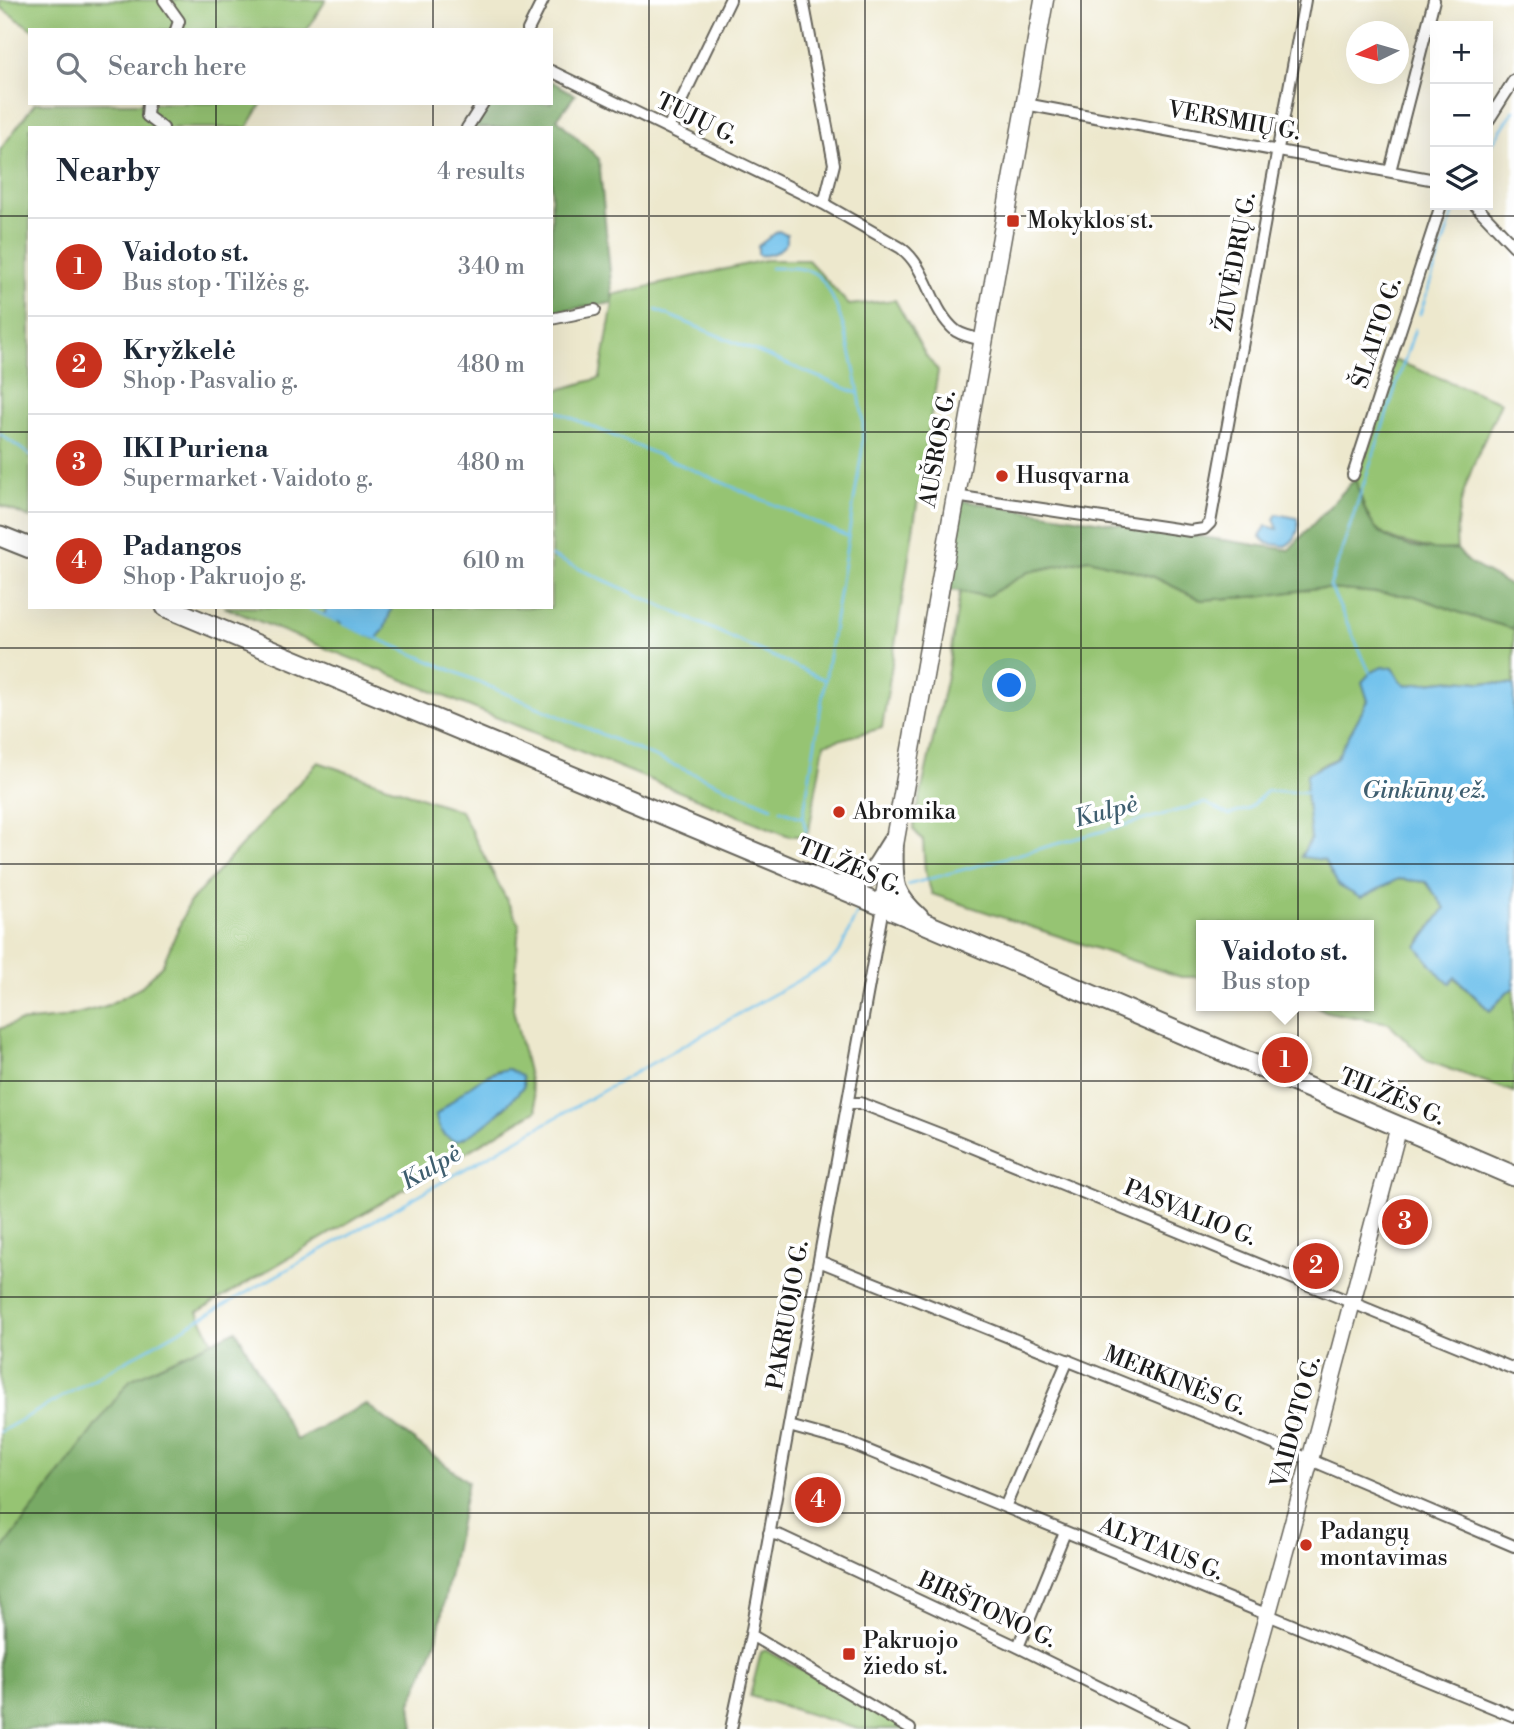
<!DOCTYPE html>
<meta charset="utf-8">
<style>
body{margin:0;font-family:"Libre Bodoni",serif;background:#f2f2f3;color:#1f2937}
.controls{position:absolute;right:21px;top:21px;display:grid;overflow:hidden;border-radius:0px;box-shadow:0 7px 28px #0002}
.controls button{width:63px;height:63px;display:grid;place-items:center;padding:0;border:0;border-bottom:2px solid #e0e1e3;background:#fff;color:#1f2937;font:35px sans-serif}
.compass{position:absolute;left:1346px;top:21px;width:63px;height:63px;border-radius:50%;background:#fff;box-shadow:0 7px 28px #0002;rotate:265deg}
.you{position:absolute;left:1010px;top:686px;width:24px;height:24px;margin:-18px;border:5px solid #fff;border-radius:50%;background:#1a73e8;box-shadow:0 0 0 10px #1a73e833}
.badge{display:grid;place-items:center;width:46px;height:46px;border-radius:50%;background:#c8321e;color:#fff;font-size:23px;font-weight:700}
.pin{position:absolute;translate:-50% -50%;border:4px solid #fff;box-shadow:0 2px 7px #0006}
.popup{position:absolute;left:1196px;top:920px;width:178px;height:91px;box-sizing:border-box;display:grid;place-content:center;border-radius:0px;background:#fff;filter:drop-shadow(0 2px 5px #0005);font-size:23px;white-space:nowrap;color:#747a83}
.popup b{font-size:26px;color:#1f2937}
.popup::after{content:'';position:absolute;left:50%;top:100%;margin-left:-14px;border:14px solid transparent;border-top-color:#fff}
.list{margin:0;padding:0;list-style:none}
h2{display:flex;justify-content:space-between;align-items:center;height:91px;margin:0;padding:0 28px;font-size:30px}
h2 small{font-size:23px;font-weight:400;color:#747a83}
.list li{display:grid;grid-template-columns:46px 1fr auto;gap:21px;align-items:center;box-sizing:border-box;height:98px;padding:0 28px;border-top:2px solid #e0e1e3}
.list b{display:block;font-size:26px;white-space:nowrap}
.list p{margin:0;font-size:23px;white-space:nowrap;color:#747a83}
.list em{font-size:23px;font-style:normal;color:#747a83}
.icon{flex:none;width:38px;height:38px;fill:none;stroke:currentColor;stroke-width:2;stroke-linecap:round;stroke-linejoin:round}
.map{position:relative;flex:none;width:1514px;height:1729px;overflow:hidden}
.search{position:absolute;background:#fff;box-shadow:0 7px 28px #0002;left:28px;top:28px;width:525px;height:77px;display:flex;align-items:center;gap:18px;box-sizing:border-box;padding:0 24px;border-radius:0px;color:#747a83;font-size:26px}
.panel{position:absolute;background:#fff;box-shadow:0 7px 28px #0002;left:28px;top:126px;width:525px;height:483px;border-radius:0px}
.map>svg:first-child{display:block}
.green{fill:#96c473;stroke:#597048;stroke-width:2;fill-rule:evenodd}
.forest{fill:#78aa65;stroke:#4a6340;stroke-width:2}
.water{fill:#70c1ec;stroke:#466e84;stroke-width:2}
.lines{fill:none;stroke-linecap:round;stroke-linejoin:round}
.stream{stroke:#70c1ec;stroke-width:2.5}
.minor-casing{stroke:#65635a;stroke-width:14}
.secondary-casing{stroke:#65635a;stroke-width:19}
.primary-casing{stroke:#65635a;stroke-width:21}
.trunk-casing{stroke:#65635a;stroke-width:23}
.minor{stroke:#fff;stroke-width:10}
.secondary{stroke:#fff;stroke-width:16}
.primary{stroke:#fff;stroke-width:18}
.trunk{stroke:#fff;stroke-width:19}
.grid{fill:none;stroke:#1c1c1c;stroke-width:2;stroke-opacity:0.55}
.poi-dot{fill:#c8321e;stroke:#fff;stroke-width:2.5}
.labels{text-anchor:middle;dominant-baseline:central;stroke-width:7;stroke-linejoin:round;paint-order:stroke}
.street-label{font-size:23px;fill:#1c1c1c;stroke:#fff}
.poi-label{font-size:23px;fill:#1c1c1c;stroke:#fff;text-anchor:start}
.water-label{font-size:24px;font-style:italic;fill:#3e5e6f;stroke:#fff}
</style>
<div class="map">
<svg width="1514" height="1729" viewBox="0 0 1514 1729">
<rect width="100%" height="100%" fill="#fff"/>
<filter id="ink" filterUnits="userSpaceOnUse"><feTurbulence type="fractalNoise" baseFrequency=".0143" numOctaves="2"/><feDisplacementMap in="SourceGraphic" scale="14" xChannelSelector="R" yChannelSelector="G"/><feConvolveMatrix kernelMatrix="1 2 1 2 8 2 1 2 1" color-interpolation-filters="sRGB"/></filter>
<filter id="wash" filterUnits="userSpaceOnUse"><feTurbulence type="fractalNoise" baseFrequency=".00686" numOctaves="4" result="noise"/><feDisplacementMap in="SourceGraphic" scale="28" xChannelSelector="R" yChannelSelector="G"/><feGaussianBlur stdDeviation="1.57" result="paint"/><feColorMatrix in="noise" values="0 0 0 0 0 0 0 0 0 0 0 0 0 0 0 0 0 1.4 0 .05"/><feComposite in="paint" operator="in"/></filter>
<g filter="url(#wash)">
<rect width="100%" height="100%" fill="#ede8cd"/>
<path class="green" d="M0,0H326L307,30H33L0,7Z
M35,103H262L247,128H30V518L0,505V150Z
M765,260H808L849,305L895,300L925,354L938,371L882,728L824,744L809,831L802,836H789L224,607H551V392L600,378L613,303L612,295Z
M1394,360L1501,402C1483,445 1451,502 1457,549L1437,550L1398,541L1384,535L1373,525L1365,509L1355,480Z
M1089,559L1152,576L1201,600L1264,596L1317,588L1415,596L1469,616L1514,629V685L1455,680L1406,685L1401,682L1393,668L1366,693L1368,701L1336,759L1319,766L1306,792L1311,839L1301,856L1324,859L1339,886L1361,897L1398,879L1426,882L1445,908L1417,946L1454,977L1490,1011L1507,992L1514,988V1092L1427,1061L1389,1023L1328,1012L1315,1006H1369V925H1201V977H1181L932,894L925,872L923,841L913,829L947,676L960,592L987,596L1029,572Z
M318,762L461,811L519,924L513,1009L537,1110L198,1312L213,1342L130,1380L0,1553V1029L18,1022L62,1018L106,1006L140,988L163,964L189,903ZM499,1070L506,1107L462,1139L436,1115L487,1075Z
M766,1650L910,1729H858L750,1696L761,1652Z"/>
<path class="forest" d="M551,81L575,95L557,119L599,159L613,303L552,312L551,128H473L489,103H551Z
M1355,479C1360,494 1364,513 1374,526C1392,548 1430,551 1457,549L1467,561L1514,588V629L1469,616L1414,596L1317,588L1264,596L1201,600L1152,576L1089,559L1029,572L987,596L944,589L958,500L1289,550Z
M236,1330L296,1440L366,1404L468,1482L437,1639L411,1704L414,1729H0V1553L130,1380Z"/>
<path class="water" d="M778,231L787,234V242C780,252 769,257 758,255V246Z
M1277,514L1297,518C1301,529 1296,541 1285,546L1267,543L1260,537L1266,526L1278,529L1274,519Z
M327,607H392L384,630L376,639L324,615Z
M1382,667L1393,668L1401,682L1407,685L1455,680L1514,685V988L1507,992L1490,1011L1455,977L1450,983L1442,978L1417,947L1445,908L1426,882L1398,879L1361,898L1339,886L1324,860L1301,857L1311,838L1306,792L1307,774L1336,759L1368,701L1362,682L1370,673Z
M509,1069L522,1077L524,1086C506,1107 483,1132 456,1141C444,1138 437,1127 436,1115C457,1098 481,1071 509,1069Z"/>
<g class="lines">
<path class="stream" d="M1488,150L1514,110
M771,268C784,268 802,266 814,273C841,288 861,393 863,424C863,433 862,442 862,451L803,818
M656,310L857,393
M1420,314L1456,205
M551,409L847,536
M0,434L30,455
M551,556L825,680
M305,607L337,621
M343,624L772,807
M1370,673L1330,586L1415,329
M781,810L803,818L806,831
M907,885L1205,803L1229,815L1248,809L1267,791L1309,792
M0,1432L829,963L840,951L857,913"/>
</g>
</g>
<g filter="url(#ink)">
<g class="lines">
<g class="minor-casing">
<path id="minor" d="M164,0L179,21L176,30
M803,0L834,164L824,204
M528,30L543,0
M551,71L824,204L901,248C928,268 930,310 956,331C964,336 974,338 983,340
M148,103L147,116L163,128
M1025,104L1435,180
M1488,121L1514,80
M467,128L483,103
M668,128L730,0
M1390,171L1434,0
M1475,205L1514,246
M551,319L595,310
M1353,475L1441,205
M955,496L1190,531L1204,529L1210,523L1305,0
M848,1103H860L950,1138L1514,1369
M819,1261L1226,1424L1514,1546
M789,1426L847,1442L1514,1716
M1005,1507L1068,1360
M769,1533L781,1536L1018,1647L1184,1729
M751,1635L910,1729
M1018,1647L1065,1532
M731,1729L751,1635L883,907"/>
</g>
<g class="secondary-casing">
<path id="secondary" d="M1236,1729L1310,1460L1399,1126"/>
</g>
<g class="primary-casing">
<path id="primary" d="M883,907L1044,0"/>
</g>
<g class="trunk-casing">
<path id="trunk" d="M0,536L30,548
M166,607L926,924L1514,1176
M893,841C894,881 888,890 919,918
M835,886C874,884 873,871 893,841"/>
</g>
<use href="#minor" class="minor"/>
<use href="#secondary" class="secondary"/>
<use href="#primary" class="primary"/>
<use href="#trunk" class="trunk"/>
</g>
</g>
<path class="grid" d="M216,0V30M433,0V30M649,0V1729M865,0V1729M1081,0V1729M1298,0V1729M216,103V128M433,103V128M0,216H30M551,216H1514M0,432H30M551,432H1514M216,607V1729M433,607V1729M0,648H1514M0,864H1514M0,1081H1514M0,1297H1514M0,1513H1514"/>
<g class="poi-dot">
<rect x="1006" y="214" width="14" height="14" rx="3.5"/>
<circle cx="1002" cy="476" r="7"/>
<circle cx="839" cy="812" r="7"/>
<circle cx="1306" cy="1545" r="7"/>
<rect x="842" y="1647" width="14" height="14" rx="3.5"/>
</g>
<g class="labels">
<g class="street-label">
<text transform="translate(697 119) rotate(26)">TUJŲ G.</text>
<text transform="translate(1234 121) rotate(10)">VERSMIŲ G.</text>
<text transform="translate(1236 262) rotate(-80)">ŽUVĖDRŲ G.</text>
<text transform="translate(1377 333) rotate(-72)">ŠLAITO G.</text>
<text transform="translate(938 449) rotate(-80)">AUŠROS G.</text>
<text transform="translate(850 867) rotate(23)">TILŽĖS G.</text>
<text transform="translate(1392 1097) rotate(23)">TILŽĖS G.</text>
<text transform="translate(1190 1213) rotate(22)">PASVALIO G.</text>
<text transform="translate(788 1315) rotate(-80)">PAKRUOJO G.</text>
<text transform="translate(1175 1381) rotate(22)">MERKINĖS G.</text>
<text transform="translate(1296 1422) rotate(-75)">VAIDOTO G.</text>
<text transform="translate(1161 1549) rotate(22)">ALYTAUS G.</text>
<text transform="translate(987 1610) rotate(25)">BIRŠTONO G.</text>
</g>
<g class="poi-label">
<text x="1027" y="221">Mokyklos st.</text>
<text x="1016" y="476">Husqvarna</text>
<text x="853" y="812">Abromika</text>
<text x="1320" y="1532">Padangų<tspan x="1320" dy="26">montavimas</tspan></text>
<text x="863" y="1641">Pakruojo<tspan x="863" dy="26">žiedo st.</tspan></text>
</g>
<g class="water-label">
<text x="1424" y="791">Ginkūnų ež.</text>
<text transform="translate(1106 812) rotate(-15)">Kulpė</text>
<text transform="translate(431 1168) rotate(-30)">Kulpė</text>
</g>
</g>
</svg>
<div class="controls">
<button>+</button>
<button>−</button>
<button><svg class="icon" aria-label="layers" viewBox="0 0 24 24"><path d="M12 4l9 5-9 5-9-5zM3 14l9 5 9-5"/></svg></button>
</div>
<svg class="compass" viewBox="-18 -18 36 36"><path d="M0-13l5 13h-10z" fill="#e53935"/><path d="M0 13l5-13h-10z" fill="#747a83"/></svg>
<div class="you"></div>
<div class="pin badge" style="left:1285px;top:1060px">1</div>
<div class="popup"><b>Vaidoto st.</b>Bus stop</div>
<div class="pin badge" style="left:1316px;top:1266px">2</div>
<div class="pin badge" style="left:1405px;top:1222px">3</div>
<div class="pin badge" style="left:818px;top:1500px">4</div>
<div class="search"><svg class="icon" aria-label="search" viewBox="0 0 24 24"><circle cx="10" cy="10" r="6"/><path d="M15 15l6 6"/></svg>Search here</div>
<section class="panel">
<h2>Nearby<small>4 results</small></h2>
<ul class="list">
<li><span class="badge">1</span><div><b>Vaidoto st.</b><p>Bus stop · Tilžės g.</p></div><em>340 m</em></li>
<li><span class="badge">2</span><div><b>Kryžkelė</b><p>Shop · Pasvalio g.</p></div><em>480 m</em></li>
<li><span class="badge">3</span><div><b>IKI Puriena</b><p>Supermarket · Vaidoto g.</p></div><em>480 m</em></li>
<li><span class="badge">4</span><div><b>Padangos</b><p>Shop · Pakruojo g.</p></div><em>610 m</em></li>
</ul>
</section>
</div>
